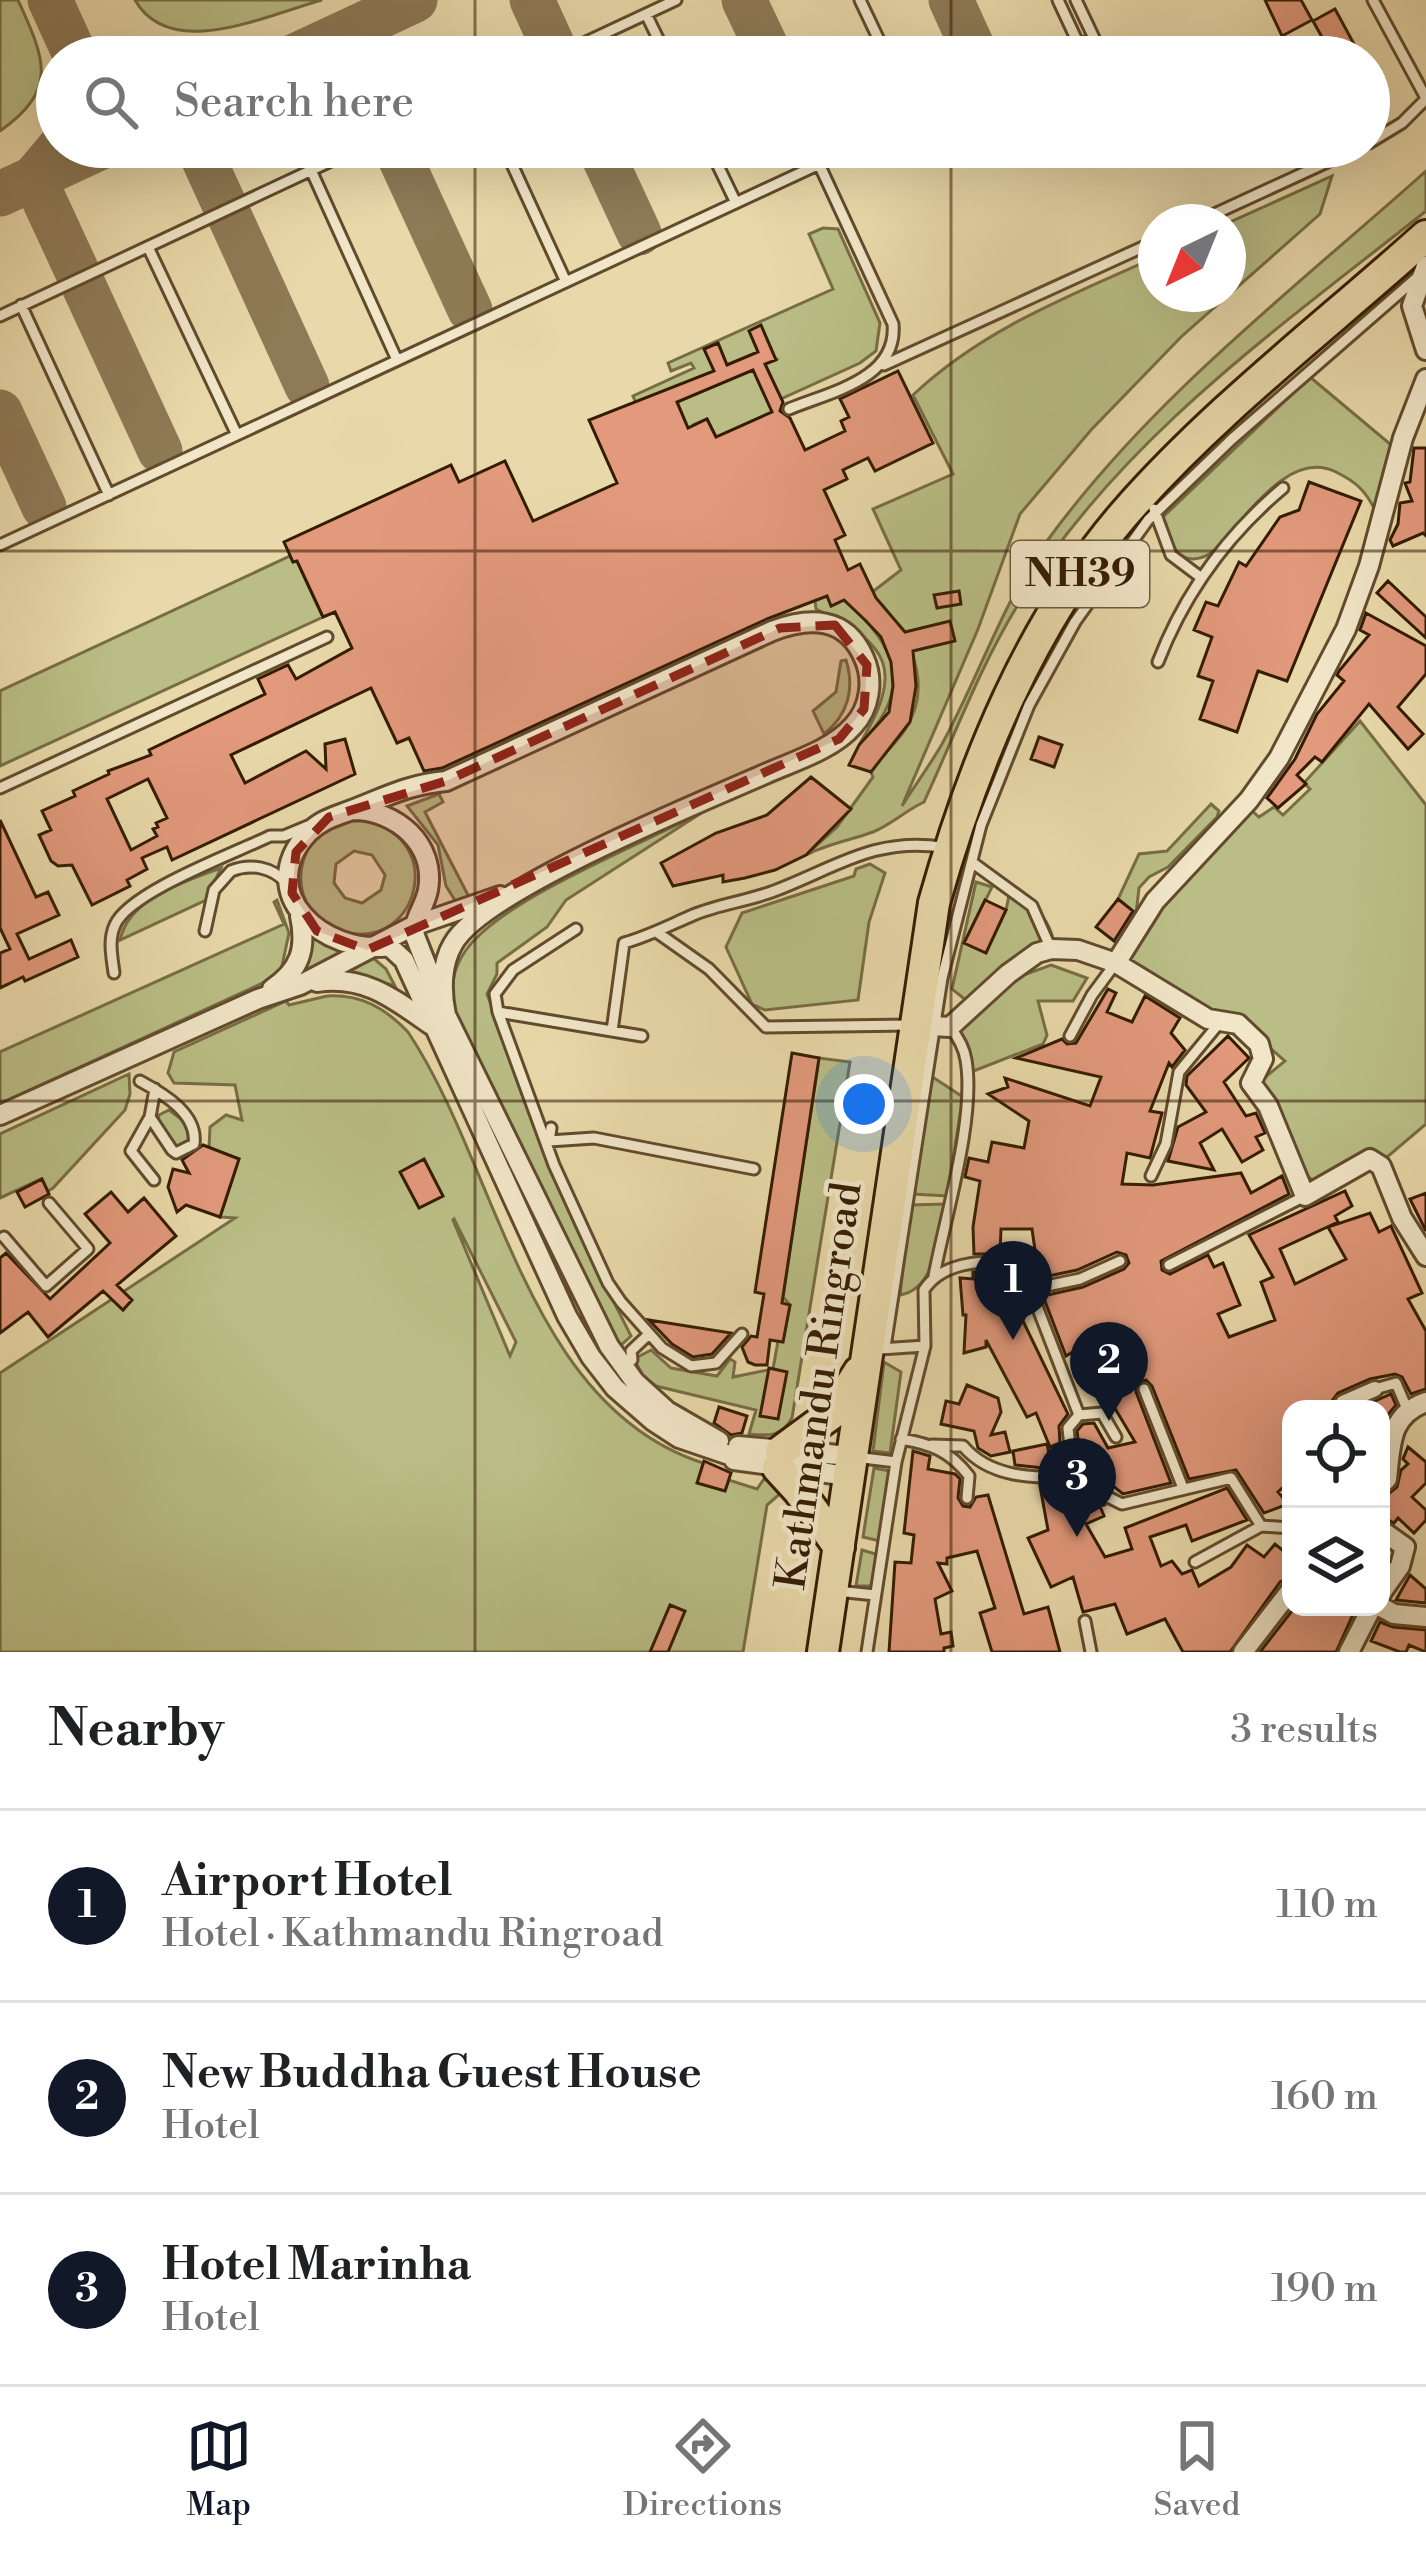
<!DOCTYPE html>
<meta charset="utf-8">
<style>
body{margin:0;font-family:"Libre Bodoni",serif;background:#f2f2f2;color:#202124}
.controls{position:absolute;right:36px;bottom:36px;display:grid;overflow:hidden;border-radius:24px;box-shadow:0 12px 48px #0002}
.controls button{width:108px;height:108px;display:grid;place-items:center;padding:0;border:0;border-bottom:3px solid #e0e0e0;background:#fff;color:#202124;font:60px sans-serif}
.compass{position:absolute;left:1138px;top:204px;width:108px;height:108px;border-radius:50%;background:#fff;box-shadow:0 12px 48px #0002;rotate:223deg}
.you{position:absolute;left:864px;top:1104px;width:42px;height:42px;margin:-30px;border:9px solid #fff;border-radius:50%;background:#1a73e8;box-shadow:0 0 0 18px #1a73e833}
.badge{display:grid;place-items:center;width:78px;height:78px;border-radius:50%;background:#111827;color:#fff;font-size:39px;font-weight:700}
.pin{position:absolute;translate:-50% -99px;filter:drop-shadow(0 3px 6px #0008)}
.pin::after{content:'';position:absolute;top:63px;width:42px;height:36px;background:inherit;clip-path:polygon(0 0,100% 0,50% 100%)}
.list{margin:0;padding:0;list-style:none}
h2{display:flex;justify-content:space-between;align-items:center;height:156px;margin:0;padding:0 48px;font-size:51px}
h2 small{font-size:39px;font-weight:400;color:#757577}
.list li{display:grid;grid-template-columns:78px 1fr auto;gap:36px;align-items:center;box-sizing:border-box;height:192px;padding:0 48px;border-top:3px solid #e0e0e0}
.list b{display:block;font-size:45px;white-space:nowrap}
.list p{margin:0;font-size:39px;white-space:nowrap;color:#757577}
.list em{font-size:39px;font-style:normal;color:#757577}
.icon{flex:none;width:66px;height:66px;fill:none;stroke:currentColor;stroke-width:2;stroke-linecap:round;stroke-linejoin:round}
.map{position:relative;flex:none;width:1426px;height:1652px;overflow:hidden}
.search{position:absolute;background:#fff;box-shadow:0 12px 48px #0002;left:36px;right:36px;top:36px;height:132px;display:flex;align-items:center;gap:30px;box-sizing:border-box;padding:0 42px;border-radius:66px;color:#757577;font-size:45px}
.sheet{height:732px;background:#fff}
nav{display:flex;justify-content:space-around;align-items:center;box-sizing:border-box;height:168px;border-top:3px solid #e0e0e0;background:#fff;font-size:33px;color:#757577}
nav a{display:grid;justify-items:center;gap:6px}
nav .on{color:#111827}
.map>svg:first-child{display:block}
.green{fill:#babe86;stroke:#776d44;stroke-width:3;fill-rule:evenodd}
.lines{fill:none;stroke-linecap:round;stroke-linejoin:round}
.taxiway{stroke:#8e7a56;stroke-width:45}
.building{fill:#e2997c;stroke:#341c03;stroke-width:3;fill-rule:evenodd}
.service-casing{stroke:#614b2d;stroke-width:15}
.pedestrian-casing{stroke:#614b2d;stroke-width:20}
.minor-casing{stroke:#614b2d;stroke-width:24}
.trunk-casing{stroke:#341c03;stroke-width:36}
.service{stroke:#f1e6c8;stroke-width:9}
.pedestrian{stroke:#f1e6c8;stroke-width:14}
.minor{stroke:#f1e6c8;stroke-width:18}
.trunk{stroke:#e9d9aa;stroke-width:30}
.marked{fill:#8f2418;fill-opacity:0.2;stroke:#8f2418;stroke-width:9;stroke-dasharray:24 15;stroke-linejoin:round}
.grid{fill:none;stroke:#341c03;stroke-width:3;stroke-opacity:0.55}
.labels{text-anchor:middle;dominant-baseline:central;stroke-width:9;stroke-linejoin:round;paint-order:stroke}
.shield{fill:#f1e6c8;stroke:#6d593e;stroke-width:3}
.shield-label{font-size:39px;font-weight:bold;fill:#341c03}
.street-label{font-size:42px;fill:#341c03;stroke:#f1e6c8}
</style>
<div class="map">
<svg width="1426" height="1652" viewBox="0 0 1426 1652">
<rect width="100%" height="100%" fill="#e9d9aa"/>
<filter id="stains"><feTurbulence type="fractalNoise" baseFrequency=".00167" numOctaves="4"/><feColorMatrix values="0 0 0 0 .2 0 0 0 0 .09 0 0 0 0 .02 0 0 0 .5 -.17"/></filter>
<radialGradient id="worn" r=".72"><stop offset=".6" stop-color="#630" stop-opacity="0"/><stop offset="1" stop-color="#630" stop-opacity=".3"/></radialGradient>
<path class="green" d="M0,0H18C44,58 60,89 0,131Z
M135,0H322C267,15 170,62 135,0Z
M1426,171V211C1279,328 1119,439 1019,603C980,666 955,735 924,802C905,811 892,824 873,832C851,840 827,844 806,855L837,827L873,777L871,772C880,755 896,745 906,728C936,680 905,627 871,593L901,570L873,509L953,474L913,395C983,329 1069,296 1156,257V294H1228V223L1332,176L1320,214L1181,337L1091,430L1020,514L978,629L902,806C915,785 930,765 942,744C979,677 1001,605 1047,541C1151,398 1295,288 1426,171Z
M823,228L838,229L880,323L876,351L860,363L781,399L772,412L716,437L707,419L693,425L696,447L677,402L776,359L758,352L727,365L718,343L705,348L714,371L647,400L662,462L633,396L694,368L691,363L671,371L668,363L833,289L809,234Z
M1310,377L1396,449L1375,510C1365,490 1356,482 1336,472C1286,447 1241,527 1211,553C1204,558 1192,561 1184,557C1170,551 1168,529 1163,517Z
M290,556L293,562L297,561L323,617L0,766V691Z
M827,595L832,606L844,600C899,646 914,691 859,745C905,670 890,644 816,609L815,601Z
M846,660C855,689 848,715 824,734L813,711L836,692L841,661Z
M1360,721L1426,805V1124L1386,1158L1318,1183L1303,1174L1258,1083L1285,1061L1230,1013L1210,1014L1129,963L1127,958L1154,912L1249,808L1259,817L1274,807L1283,815L1310,789L1304,783Z
M439,794L443,802L425,812L469,897L456,902L446,886L438,845L407,806Z
M1211,804L1219,811L1217,817L1168,867L1149,877L1139,888L1136,914L1118,899L1139,854L1167,851Z
M706,810L566,900L547,927L497,963V974L487,994L574,1223L631,1336L620,1346L454,1012C450,988 452,970 466,950C504,897 644,844 706,810Z
M367,821C446,840 419,946 349,933C277,920 288,815 367,821ZM354,851L372,855L385,875L381,890L362,903L345,898L334,883L336,864Z
M870,864L885,873L869,922L858,1000L765,1010L752,1004L726,947L742,913L854,876L856,869Z
M221,868L206,900L120,940C129,898 184,882 221,868Z
M976,882L992,887L965,942L986,952L1006,910L1010,891C1028,900 1046,915 1052,935L967,1001L952,989Z
M277,900L289,933L280,975L0,1104V1052L284,924L274,902Z
M312,937L348,952L301,975Z
M372,957L386,969L395,986L343,971Z
M1051,965L1087,978L1073,1001H1038L1047,1035L1043,1044L971,1072L953,1026L1018,977Z
M327,996C361,994 385,1008 408,1032C499,1168 526,1406 703,1463L698,1483L725,1491L729,1480L757,1489L764,1479L790,1485L767,1505L743,1652H0V1373L235,1218L220,1217L239,1159L209,1148L210,1127L226,1115L242,1120L235,1085L174,1083L168,1073L174,1052L286,1001L289,1005ZM454,1219L516,1342L510,1356L453,1220Z
M819,1058L850,1062L792,1418C781,1437 769,1436 749,1434L756,1410L656,1386L643,1376L634,1359L651,1350L671,1368L717,1376L730,1359L735,1362L733,1377L773,1369L778,1341H783L790,1305L783,1297Z
M129,1074L130,1094L125,1110L53,1188L48,1191L41,1179L0,1198V1134Z
M931,1076L963,1097L947,1196L913,1194Z
M169,1110L185,1122L191,1141L177,1151L158,1121L159,1115Z
M945,1204C938,1234 937,1289 900,1295L910,1205Z
M884,1362L901,1372L890,1453L873,1451Z
M874,1468L895,1472L884,1542L863,1537Z
M862,1550L879,1555L874,1586H856Z"/>
<g class="lines">
<path class="taxiway" d="M50,0L76,57
M532,0L558,57
M744,0L771,57
M951,0L977,57
M293,57L415,0
M60,147L34,178L160,451
M198,147L307,386
M395,147L470,310
M599,147L639,233
M812,147L813,149
M0,194L101,147
M0,412L44,507"/>
</g>
<path class="building" d="M1265,0H1301L1312,20L1282,36Z
M1335,9L1361,57H1333L1313,21Z
M761,325L776,360L765,364L783,402L780,411L790,418L805,450L845,431L841,421L849,417L840,399L898,371L933,443L875,471L868,458L843,470L847,479L824,490L845,535L835,540L848,570L860,564L876,598L905,632L950,621L955,641L913,651L916,686L910,722L871,772L849,765L859,745L889,712L893,686L891,662L881,637L866,621L844,600L831,606L827,596L767,619L442,768L424,771L409,738L397,743L371,688L231,755L245,783L306,751L326,769L325,744L345,739L355,774L172,860L167,847L142,858L147,869L127,880L130,886L92,905L72,865L58,866L51,861L39,835L51,830L42,811L75,796L73,791L109,774L108,771L151,755L149,750L265,694L258,679L288,665L296,679L352,648L335,612L323,617L297,561L293,562L284,542L451,465L459,482L505,461L533,521L617,483L589,420L714,371L704,349L718,343L727,365L758,352L749,331ZM753,370L772,412L716,437L707,419L688,428L677,402ZM148,779L167,818L156,823L158,827L153,829L157,836L131,850L107,799Z
M1414,448H1426V536L1423,533L1393,546L1390,540L1398,524L1400,503L1412,501L1405,483L1410,482Z
M1309,482L1361,501L1287,681L1258,671L1237,732L1200,719L1213,681L1198,676L1212,637L1194,630L1206,602L1218,606L1239,562L1246,566L1280,517L1299,510Z
M1388,581L1426,617V638L1377,593Z
M959,591L961,604L937,608L934,595Z
M1366,613L1426,646V674L1398,707L1423,734L1408,749L1369,704L1322,762L1315,757L1297,775L1306,784L1278,808L1267,798L1295,759L1317,714L1344,681L1337,675L1339,671L1369,635L1360,630Z
M1039,737L1062,745L1054,767L1031,759Z
M811,777L851,809L806,855L775,870L745,878L723,882V875L673,886L661,863L716,833L767,815Z
M0,820L36,897L48,892L59,915L17,934L29,959L71,940L78,957L25,981L23,977L0,988V953L10,949L0,928Z
M1118,899L1133,911L1114,941L1096,927Z
M985,900L1006,910L986,953L964,943Z
M1108,989L1116,993L1107,1012L1132,1022L1145,996L1180,1018L1171,1033L1185,1050L1172,1067L1169,1063L1150,1111L1162,1113L1150,1158L1127,1153L1122,1184L1153,1185L1241,1173L1251,1193L1282,1176L1289,1194L1161,1261L1162,1270L1170,1274L1208,1255L1214,1267L1223,1263L1240,1305L1218,1314L1229,1337L1275,1320L1261,1282L1273,1277L1249,1235L1345,1191L1352,1206L1335,1216L1338,1222L1280,1249L1295,1284L1346,1259L1328,1227L1370,1213L1379,1232L1391,1226L1422,1293L1408,1299L1426,1331V1389L1411,1394L1402,1377L1395,1374L1370,1379L1338,1393L1332,1401L1334,1409H1291V1480L1278,1492L1288,1504L1264,1513L1236,1470L1189,1479L1152,1386L1146,1380L1138,1383L1136,1392L1171,1483L1123,1494L1092,1469L1086,1443L1079,1447L1077,1431L1083,1424L1094,1423L1108,1448L1135,1442L1079,1348L1066,1356L1043,1296L1083,1287L1124,1269L1129,1263L1126,1255L1117,1252L1077,1270L1039,1278L1032,1229H1001L1000,1254H974L973,1227L980,1181L965,1177L969,1158L988,1162L992,1142L1024,1148L1029,1121L988,1094L1008,1087L1005,1078L1090,1106L1101,1077L1016,1058L1062,1039L1067,1044L1076,1043Z
M1228,1036L1249,1058L1224,1082L1246,1116L1256,1113L1265,1133L1256,1137L1263,1150L1242,1162L1222,1129L1200,1143L1214,1170L1168,1161L1178,1127L1206,1112L1186,1085L1187,1076Z
M792,1053L819,1058L782,1303L790,1305L783,1342L770,1340L767,1365H755L748,1362L742,1347L751,1336L757,1337L764,1294L755,1292Z
M203,1145L239,1159L220,1217L186,1205L177,1212L168,1187L173,1169L189,1173L182,1160Z
M424,1159L443,1196L419,1208L400,1172Z
M42,1179L49,1194L25,1207L17,1192Z
M111,1192L128,1212L144,1198L176,1236L117,1285L132,1300L123,1310L103,1291L48,1337L28,1312L0,1333V1258L6,1253L50,1299L110,1243L85,1214Z
M1426,1193V1231L1410,1199Z
M973,1272L1020,1276L1023,1289L1009,1292L1068,1414L1059,1426L1060,1443L1050,1447L1036,1413L1027,1417L986,1340V1347L964,1353L966,1315H963L960,1278L973,1279Z
M649,1320L731,1333L712,1354L693,1357L672,1344Z
M769,1368L787,1372L778,1419L760,1416Z
M967,1385L998,1398L1001,1412L991,1435L1005,1432L1010,1452L991,1456L978,1448L974,1431L941,1424L946,1401L959,1404Z
M1391,1394L1396,1405L1385,1418L1381,1409H1357Z
M719,1407L747,1416L742,1433L731,1435L714,1423Z
M1047,1444L1052,1469L1015,1465L1013,1451Z
M1408,1447L1426,1462V1483L1412,1497L1426,1510V1520L1414,1533L1398,1518L1394,1523L1381,1516V1500L1397,1487L1401,1470L1408,1464L1403,1459Z
M913,1451L930,1456L928,1469L955,1474L960,1479L958,1498L963,1506L970,1507L976,1497L988,1495L1024,1614L1048,1607L1060,1652H992L980,1613L995,1608L977,1551L947,1558V1564L938,1563L952,1591L935,1599L941,1634L951,1632L953,1646L944,1648V1652H889L895,1562L911,1563L914,1535L904,1533Z
M704,1461L731,1473L725,1491L697,1483Z
M1040,1486L1088,1487L1104,1505L1100,1506L1104,1516L1086,1524L1105,1557L1132,1549L1125,1528L1227,1488L1247,1520L1192,1541L1186,1525L1150,1537L1161,1566L1172,1561L1182,1574L1192,1570L1199,1586L1231,1567L1247,1545L1264,1557L1275,1544L1291,1557V1577L1280,1582L1230,1652H1183L1165,1619L1127,1634L1115,1604L1083,1612L1073,1577L1051,1587L1028,1538L1048,1530Z
M1410,1575L1426,1589V1603L1396,1600Z
M670,1605L685,1611L668,1652H650Z
M1295,1607L1355,1610L1336,1652H1260Z
M1380,1622L1393,1627L1426,1630V1652L1409,1645L1406,1652H1400L1371,1641Z"/>
<g class="lines">
<g class="service-casing">
<path id="service" d="M860,0L887,57
M1058,0L1079,45
M1373,0L1426,98
M646,14L667,57
M554,57L676,0
M1053,57L1094,38L1076,0
M1369,143L1402,123L1426,99
M504,147L566,282
M709,147L736,203
M311,170L397,360
M1197,222L1360,147
M148,247L237,435
M21,305L109,495
M0,316L361,147
M884,365L1156,241
M789,409C830,392 898,379 893,324L819,164
M1154,509L1171,555L1199,576
M0,545L856,147
M1158,662C1185,592 1226,536 1283,488
M0,788L327,637
M973,863L1032,906L1051,949
M576,929L513,970L495,994L498,1012L554,1165L608,1283L621,1302L662,1348L691,1366L716,1363L742,1334
M205,931L214,890L231,871C250,863 273,867 286,883
M658,933L709,969L766,1027L910,1025
M114,973C112,957 108,940 115,925C129,892 235,853 270,836H284L308,826
M498,1012L642,1036
M612,1031L624,943C649,936 670,925 693,915C719,904 748,901 774,891C835,868 874,837 942,847
M1070,1036L1092,995L1115,964
M140,1081C164,1094 198,1114 194,1144L176,1153L172,1150L150,1117
M551,1128L549,1141L594,1138L754,1169
M1151,1176L1166,1144L1179,1072L1221,1021
M154,1180L131,1151L150,1117L155,1089
M4,1237L46,1286L88,1249L49,1203
M1169,1265L1305,1196
M934,1276C945,1217 976,1118 966,1060C964,1047 958,1037 950,1027
M1032,1289L1080,1279L1120,1261
M885,1347L942,978L981,825L1029,705L1075,622L1148,520L1232,439L1420,275
M880,1349L925,1346L924,1290C944,1259 996,1257 1028,1269L1033,1296L1079,1415L1102,1413L1116,1437
M632,1360L631,1351L649,1334
M1144,1389L1183,1488
M1375,1389L1396,1383L1407,1409
M901,1439C931,1444 950,1451 969,1476L967,1498
M932,1445L963,1446C994,1483 1047,1477 1092,1478L1108,1497L1122,1504L1231,1478L1261,1526
M855,1457L896,1462
M1073,1477L1068,1428L1079,1415
M1195,1562L1261,1526L1291,1528
M837,1591L875,1595
M1085,1621L1091,1652
M867,1652L896,1462L925,1346"/>
</g>
<g class="pedestrian-casing">
<path id="pedestrian" d="M1343,1403L1375,1389"/>
</g>
<g class="minor-casing">
<path id="minor" d="M1426,266L1412,306L1426,350
M353,810C396,810 436,844 428,890C425,907 412,920 415,936L446,1015L609,1346L635,1382L667,1411L719,1441
M1116,963L1155,901L1249,800L1279,758L1346,629L1369,566L1403,438L1426,379
M317,982C365,975 394,999 431,1025
M272,989C300,970 307,949 300,916
M446,1015C441,992 441,964 453,944C483,890 702,802 765,774C794,761 832,750 853,726C870,708 874,680 864,658C846,616 809,617 772,631L446,781C406,785 386,797 349,811C333,817 321,820 308,833C252,893 325,956 389,946L404,960L567,1316L591,1357L615,1388L653,1421L679,1438L729,1455
M914,1025L950,1027L1008,974L1037,953L1051,949L1078,950L1116,963L1208,1019L1238,1024L1259,1044L1263,1059L1251,1083L1268,1106L1305,1196L1370,1159L1381,1166L1402,1218L1426,1256
M0,1115L258,999L300,985L413,926L500,896
M738,1446L850,1456
M734,1460L848,1476
M1381,1485L1387,1479C1391,1445 1389,1415 1426,1402
M1381,1530L1405,1547L1400,1566L1381,1593
M1381,1607L1394,1614L1426,1617
M1243,1652L1291,1590
M1349,1652L1372,1607"/>
</g>
<g class="trunk-casing">
<path id="trunk" d="M781,1451L834,1412L859,1372
M778,1468L799,1491L839,1547
M823,1652L934,903C973,765 1030,623 1125,513C1215,410 1325,327 1426,236"/>
</g>
<use href="#service" class="service"/>
<use href="#pedestrian" class="pedestrian"/>
<use href="#minor" class="minor"/>
<use href="#trunk" class="trunk"/>
</g>
<path class="marked" d="M835,625L867,665L864,709L839,739L367,950L317,931L292,893L296,852L329,817L446,781L780,628Z"/>
<path class="grid" d="M475,0V57M951,0V57M475,147V1652M951,147V1652M0,551H1426M0,1101H1426"/>
<g class="labels">
<rect class="shield" x="1011" y="541" width="138" height="66" rx="9"/>
<g class="shield-label">
<text x="1080" y="574">NH39</text>
</g>
<g class="street-label">
<text transform="translate(820 1386) rotate(-82)">Kathmandu Ringroad</text>
</g>
</g>
<rect width="100%" height="100%" filter="url(#stains)"/>
<rect width="100%" height="100%" fill="url(#worn)"/>
</svg>
<div class="controls">
<button><svg class="icon" aria-label="locate" viewBox="0 0 24 24"><circle cx="12" cy="12" r="6"/><path d="M12 2v4M12 18v4M2 12h4M18 12h4"/></svg></button>
<button><svg class="icon" aria-label="layers" viewBox="0 0 24 24"><path d="M12 4l9 5-9 5-9-5zM3 14l9 5 9-5"/></svg></button>
</div>
<svg class="compass" viewBox="-18 -18 36 36"><path d="M0-13l5 13h-10z" fill="#e53935"/><path d="M0 13l5-13h-10z" fill="#757577"/></svg>
<div class="you"></div>
<div class="pin badge" style="left:1013px;top:1340px">1</div>
<div class="pin badge" style="left:1109px;top:1421px">2</div>
<div class="pin badge" style="left:1077px;top:1537px">3</div>
<div class="search"><svg class="icon" aria-label="search" viewBox="0 0 24 24"><circle cx="10" cy="10" r="6"/><path d="M15 15l6 6"/></svg>Search here</div>
</div>
<section class="sheet">
<h2>Nearby<small>3 results</small></h2>
<ul class="list">
<li><span class="badge">1</span><div><b>Airport Hotel</b><p>Hotel · Kathmandu Ringroad</p></div><em>110 m</em></li>
<li><span class="badge">2</span><div><b>New Buddha Guest House</b><p>Hotel</p></div><em>160 m</em></li>
<li><span class="badge">3</span><div><b>Hotel Marinha</b><p>Hotel</p></div><em>190 m</em></li>
</ul>
</section>
<nav>
<a class="on"><svg class="icon" aria-label="map" viewBox="0 0 24 24"><path d="M3 6l6-2 6 2 6-2v14l-6 2-6-2-6 2zM9 4v14M15 6v14"/></svg>Map</a>
<a><svg class="icon" aria-label="directions" viewBox="0 0 24 24"><path d="M12 3l9 9-9 9-9-9zM9 14v-3h6M13 9l2 2-2 2"/></svg>Directions</a>
<a><svg class="icon" aria-label="saved" viewBox="0 0 24 24"><path d="M7 4h10v16l-5-4-5 4z"/></svg>Saved</a>
</nav>
